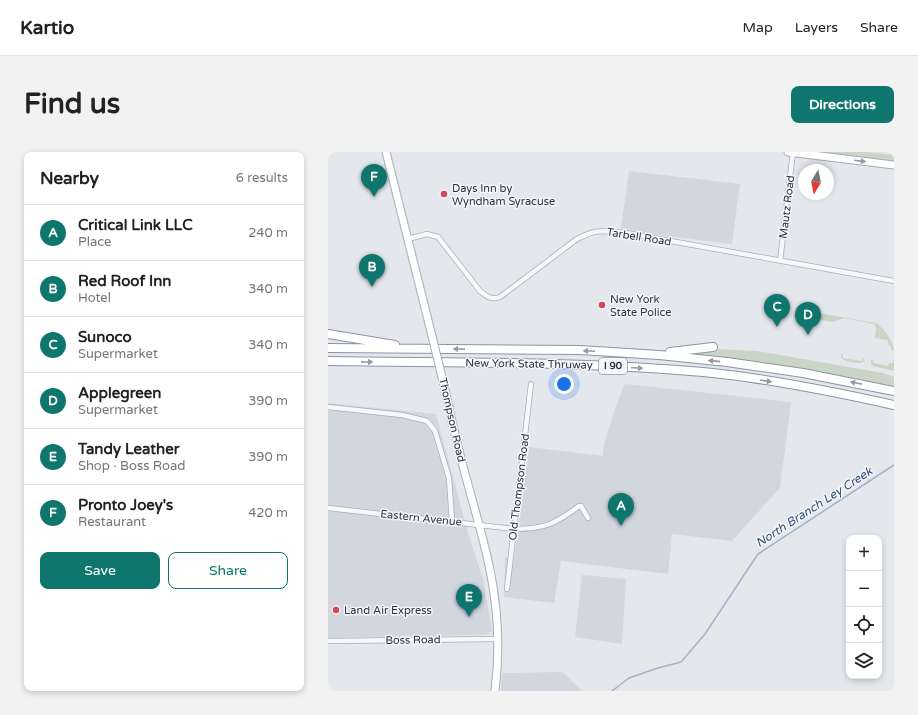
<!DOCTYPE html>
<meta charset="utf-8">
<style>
body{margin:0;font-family:"Varela Round",sans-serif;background:#f2f2f2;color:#222}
.controls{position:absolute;right:12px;bottom:12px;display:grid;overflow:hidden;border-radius:8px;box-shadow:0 2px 6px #0003}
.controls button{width:36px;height:36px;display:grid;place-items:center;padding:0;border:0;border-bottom:1px solid #e0e0e0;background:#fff;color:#222;font:20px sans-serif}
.compass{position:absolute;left:470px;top:12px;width:36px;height:36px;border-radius:50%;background:#fff;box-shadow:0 2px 6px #0003;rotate:190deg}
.you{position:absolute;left:236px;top:232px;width:14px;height:14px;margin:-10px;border:3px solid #fff;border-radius:50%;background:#1a73e8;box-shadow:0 0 0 6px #1a73e833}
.badge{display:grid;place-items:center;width:26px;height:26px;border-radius:50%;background:#0f766e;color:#fff;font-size:13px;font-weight:700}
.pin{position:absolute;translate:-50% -33px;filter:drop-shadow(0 1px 2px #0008)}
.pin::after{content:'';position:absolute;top:21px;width:14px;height:12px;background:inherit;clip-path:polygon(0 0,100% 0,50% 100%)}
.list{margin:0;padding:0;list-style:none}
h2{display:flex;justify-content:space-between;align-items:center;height:52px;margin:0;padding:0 16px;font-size:17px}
h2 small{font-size:13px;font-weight:400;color:#767676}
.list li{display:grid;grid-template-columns:26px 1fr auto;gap:12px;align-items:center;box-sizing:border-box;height:56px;padding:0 16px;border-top:1px solid #e0e0e0}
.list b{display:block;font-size:15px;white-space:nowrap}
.list p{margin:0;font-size:13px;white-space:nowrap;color:#767676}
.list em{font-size:13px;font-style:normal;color:#767676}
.actions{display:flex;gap:8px;padding:12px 16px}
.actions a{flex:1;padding:9px 0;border:1px solid #0f766e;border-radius:8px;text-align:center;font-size:14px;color:#0f766e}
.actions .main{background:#0f766e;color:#fff}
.icon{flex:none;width:22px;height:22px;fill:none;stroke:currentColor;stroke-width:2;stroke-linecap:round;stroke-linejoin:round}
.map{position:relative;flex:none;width:566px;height:539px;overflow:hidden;border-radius:8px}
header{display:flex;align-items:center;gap:24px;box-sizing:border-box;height:56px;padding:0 20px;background:#fff;border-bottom:1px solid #e0e0e0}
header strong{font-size:19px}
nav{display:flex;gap:22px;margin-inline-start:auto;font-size:14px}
.intro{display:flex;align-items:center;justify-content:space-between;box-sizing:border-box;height:96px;padding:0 24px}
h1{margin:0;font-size:28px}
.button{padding:10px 18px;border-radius:8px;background:#0f766e;color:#fff;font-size:14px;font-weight:700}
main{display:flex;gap:24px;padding:0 24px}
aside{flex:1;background:#fff;border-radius:8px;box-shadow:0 2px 6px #0003}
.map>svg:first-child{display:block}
.built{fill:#d2d6de}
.green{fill:#c9d6c5}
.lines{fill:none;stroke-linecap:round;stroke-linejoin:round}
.stream{stroke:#9fb4cc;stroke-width:1.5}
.street-casing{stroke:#a9aeb7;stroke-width:6}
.secondary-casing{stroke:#a9aeb7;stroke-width:9}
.primary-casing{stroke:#a3abb8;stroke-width:9}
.highway-casing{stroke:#8b94a3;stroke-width:10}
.street{stroke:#f7f8fa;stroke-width:4.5}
.secondary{stroke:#fff;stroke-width:7}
.primary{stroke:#fff;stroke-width:7}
.highway{stroke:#fff;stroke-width:8}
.secondary-bridge-casing{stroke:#a9aeb7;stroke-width:9;stroke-linecap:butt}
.secondary-bridge{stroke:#fff;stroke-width:7}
.oneway{fill:#959aa2}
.poi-dot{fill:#d1495b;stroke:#f4f6f9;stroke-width:1.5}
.labels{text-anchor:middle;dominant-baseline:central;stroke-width:3;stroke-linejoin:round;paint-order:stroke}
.shield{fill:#f4f6f9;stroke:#676e7b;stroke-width:1}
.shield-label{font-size:10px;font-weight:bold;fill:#2b3445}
.poi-label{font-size:11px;fill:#2b3445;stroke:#f4f6f9;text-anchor:start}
.street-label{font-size:11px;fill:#2b3445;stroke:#f4f6f9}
.water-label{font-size:12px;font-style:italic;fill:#34527a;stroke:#f4f6f9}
</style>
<header>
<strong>Kartio</strong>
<nav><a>Map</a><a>Layers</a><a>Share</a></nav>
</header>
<div class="intro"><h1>Find us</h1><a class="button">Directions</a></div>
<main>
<aside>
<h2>Nearby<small>6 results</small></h2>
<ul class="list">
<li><span class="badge">A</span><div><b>Critical Link LLC</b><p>Place</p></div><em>240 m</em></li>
<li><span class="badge">B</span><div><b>Red Roof Inn</b><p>Hotel</p></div><em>340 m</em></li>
<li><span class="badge">C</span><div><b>Sunoco</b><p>Supermarket</p></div><em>340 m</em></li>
<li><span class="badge">D</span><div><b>Applegreen</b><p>Supermarket</p></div><em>390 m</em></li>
<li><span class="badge">E</span><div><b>Tandy Leather</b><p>Shop · Boss Road</p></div><em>390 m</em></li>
<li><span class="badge">F</span><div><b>Pronto Joey's</b><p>Restaurant</p></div><em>420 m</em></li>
</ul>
<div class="actions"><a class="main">Save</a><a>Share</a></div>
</aside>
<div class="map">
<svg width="566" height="539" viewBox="0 0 566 539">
<rect width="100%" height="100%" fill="#e4e7ec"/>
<path class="built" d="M301,19L412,32L404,92L322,82L293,76Z
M297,232L463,250L452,336L404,389L344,382L340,422L233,409L226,451L176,445L177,405L186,407L201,295L275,304L276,292L287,257Z
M0,251L108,262L140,381L155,427L164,479L158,483L0,486Z
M254,423L298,427L294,492L247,485Z
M235,520L254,539H173L174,521Z"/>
<path class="green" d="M485,0H538L566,3V10Z
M485,160L548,171C556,176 566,190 566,199L563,198V195L560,192V188L547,186L548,176L546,172L516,166L504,170L476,165L477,161Z
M391,197L429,199L555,221L566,225V235C499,220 432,208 364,202L372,199Z
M513,202H515L514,206L534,209L535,206L537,209C532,213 518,210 513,206Z
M566,205V219L545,214L543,211V208H546L545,211L560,214L561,211H565Z"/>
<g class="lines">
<path class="stream" d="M284,539L301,526L330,516L353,510L377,482L430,402L566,313"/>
<g class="street-casing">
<path id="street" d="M80,87L99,82L110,85L152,139C159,145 164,148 172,145L249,87C270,76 275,79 298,81L566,129
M452,109L465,0
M0,255L74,263L99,269L107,279L121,326L124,369
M0,356L186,377C217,377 227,372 251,354H253L260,366
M179,437L203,232
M0,489L170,487"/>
</g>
<g class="secondary-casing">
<path id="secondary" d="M58,0L104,184
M114,225C121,255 127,285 135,314C144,349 155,383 162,418C170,457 172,499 167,539"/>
</g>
<g class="primary-casing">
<path id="primary" d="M460,0L566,13"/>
</g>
<g class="highway-casing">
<path id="highway" d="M0,182L67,193
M0,196L252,198L331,203L399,210L475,221L566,239
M342,200L385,195
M0,209C125,211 251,209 375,220C439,226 503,239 566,253"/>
</g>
<use href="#street" class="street"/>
<use href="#secondary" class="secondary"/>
<use href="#primary" class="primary"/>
<use href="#highway" class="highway"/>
<g class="secondary-bridge-casing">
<path id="secondary-bridge" d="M104,184L114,225"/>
</g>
<use href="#secondary-bridge" class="secondary-bridge"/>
</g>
<defs><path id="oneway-solid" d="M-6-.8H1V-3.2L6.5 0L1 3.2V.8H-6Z"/></defs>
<g class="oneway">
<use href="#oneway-solid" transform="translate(532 9) rotate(7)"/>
<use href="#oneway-solid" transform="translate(131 197) rotate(-179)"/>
<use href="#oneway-solid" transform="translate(261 199) rotate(-177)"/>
<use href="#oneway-solid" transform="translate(386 209) rotate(-174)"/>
<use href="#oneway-solid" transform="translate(39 210) rotate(1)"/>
<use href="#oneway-solid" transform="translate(309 216) rotate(3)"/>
<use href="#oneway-solid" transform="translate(438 229) rotate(9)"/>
<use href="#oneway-solid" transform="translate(528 231) rotate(-169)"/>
</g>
<g class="poi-dot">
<circle cx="116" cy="42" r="4"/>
<circle cx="274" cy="153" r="4"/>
<circle cx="8" cy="458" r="4"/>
</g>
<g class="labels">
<rect class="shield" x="271" y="206" width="28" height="16" rx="3"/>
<g class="shield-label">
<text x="285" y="214">I 90</text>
</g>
<g class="poi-label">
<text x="124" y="36">Days Inn by<tspan x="124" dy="13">Wyndham Syracuse</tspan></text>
<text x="282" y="147">New York<tspan x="282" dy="13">State Police</tspan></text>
<text x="16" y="458">Land Air Express</text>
</g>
<g class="street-label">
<text transform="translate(459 55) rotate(-83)">Mautz Road</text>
<text transform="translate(311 85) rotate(9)">Tarbell Road</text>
<text transform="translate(201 212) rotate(1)">New York State Thruway</text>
<text transform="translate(124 268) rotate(77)">Thompson Road</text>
<text transform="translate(191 335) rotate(-83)">Old Thompson Road</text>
<text transform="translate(93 366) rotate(6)">Eastern Avenue</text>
<text transform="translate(85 488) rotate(-1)">Boss Road</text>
</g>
<g class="water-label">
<text transform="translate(486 355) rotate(-33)">North Branch Ley Creek</text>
</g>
</g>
</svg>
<div class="controls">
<button>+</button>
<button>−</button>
<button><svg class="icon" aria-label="locate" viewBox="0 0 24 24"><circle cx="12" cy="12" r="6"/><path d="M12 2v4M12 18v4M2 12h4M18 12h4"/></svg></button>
<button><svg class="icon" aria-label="layers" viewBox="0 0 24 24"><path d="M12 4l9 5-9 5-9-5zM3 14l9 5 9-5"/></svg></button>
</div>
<svg class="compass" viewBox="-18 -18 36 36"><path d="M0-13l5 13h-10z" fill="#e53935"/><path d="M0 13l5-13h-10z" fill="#767676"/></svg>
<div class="you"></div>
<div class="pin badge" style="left:293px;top:374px">A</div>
<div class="pin badge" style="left:44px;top:135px">B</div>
<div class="pin badge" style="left:449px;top:175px">C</div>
<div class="pin badge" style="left:480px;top:183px">D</div>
<div class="pin badge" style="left:141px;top:465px">E</div>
<div class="pin badge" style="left:46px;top:45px">F</div>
</div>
</main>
